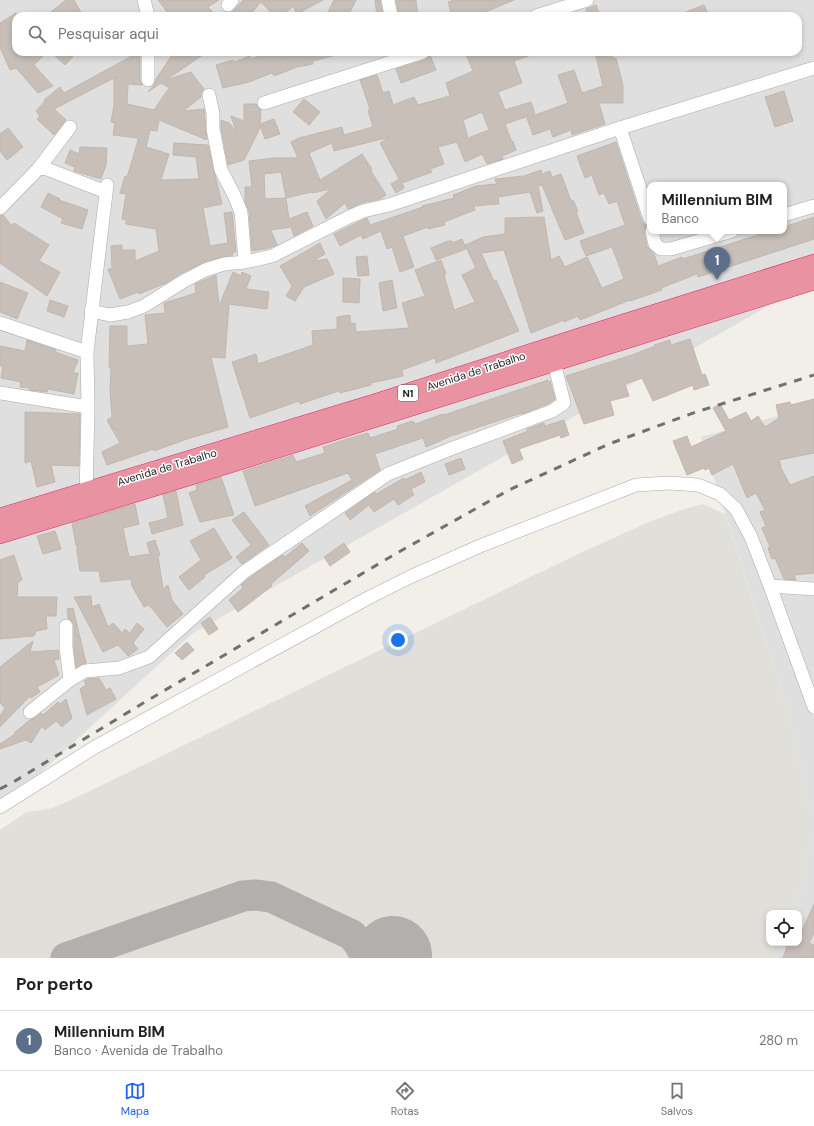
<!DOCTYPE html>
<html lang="pt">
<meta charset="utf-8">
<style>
body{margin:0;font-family:"DM Sans",sans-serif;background:#f6f6f6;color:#222}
.controls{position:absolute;right:12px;bottom:12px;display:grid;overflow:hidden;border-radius:8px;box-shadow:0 2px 6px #0003}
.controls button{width:36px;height:36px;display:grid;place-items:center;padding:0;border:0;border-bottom:1px solid #e0e0e0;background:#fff;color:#222;font:20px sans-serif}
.you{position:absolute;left:398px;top:640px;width:14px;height:14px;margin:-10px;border:3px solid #fff;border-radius:50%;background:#1a73e8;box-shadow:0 0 0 6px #1a73e833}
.badge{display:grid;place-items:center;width:26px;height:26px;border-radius:50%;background:#2563eb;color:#fff;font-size:13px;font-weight:700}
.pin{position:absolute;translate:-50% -33px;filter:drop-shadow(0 1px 2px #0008)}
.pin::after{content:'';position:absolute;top:21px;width:14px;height:12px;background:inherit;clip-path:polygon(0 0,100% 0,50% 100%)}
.popup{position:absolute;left:647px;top:182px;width:140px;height:52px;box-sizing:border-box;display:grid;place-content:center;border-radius:8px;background:#fff;filter:drop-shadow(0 1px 3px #0005);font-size:13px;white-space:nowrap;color:#767676}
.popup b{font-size:15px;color:#222}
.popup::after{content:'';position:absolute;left:50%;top:100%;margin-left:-8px;border:8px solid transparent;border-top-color:#fff}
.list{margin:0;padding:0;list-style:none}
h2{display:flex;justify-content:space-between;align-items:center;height:52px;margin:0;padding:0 16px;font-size:17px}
h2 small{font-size:13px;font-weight:400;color:#767676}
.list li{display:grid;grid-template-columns:26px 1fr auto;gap:12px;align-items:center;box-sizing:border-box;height:60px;padding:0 16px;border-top:1px solid #e0e0e0}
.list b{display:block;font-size:15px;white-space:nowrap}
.list p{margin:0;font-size:13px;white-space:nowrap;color:#767676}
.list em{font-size:13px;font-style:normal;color:#767676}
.icon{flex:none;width:22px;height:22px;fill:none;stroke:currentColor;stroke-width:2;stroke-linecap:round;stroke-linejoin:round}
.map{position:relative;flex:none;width:814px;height:958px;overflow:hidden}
.search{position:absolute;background:#fff;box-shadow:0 2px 6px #0003;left:12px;right:12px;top:12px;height:44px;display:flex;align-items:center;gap:10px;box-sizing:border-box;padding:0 14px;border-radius:12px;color:#767676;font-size:15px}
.sheet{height:112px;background:#fff}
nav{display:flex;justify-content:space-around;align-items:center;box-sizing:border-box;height:56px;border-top:1px solid #e0e0e0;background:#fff;font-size:11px;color:#767676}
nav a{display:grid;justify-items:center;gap:2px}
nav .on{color:#2563eb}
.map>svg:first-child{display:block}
.residential{fill:#e0dfdf;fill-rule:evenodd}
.airport{fill:#e1dfda}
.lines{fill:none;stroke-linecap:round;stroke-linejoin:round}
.taxiway{stroke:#b1b0ac;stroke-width:31}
.runway{stroke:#b1b0ac;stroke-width:78}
.building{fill:#c7bfb8;stroke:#c4b6ab;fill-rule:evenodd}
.minor-casing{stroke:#a9a9a9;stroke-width:14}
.highway-casing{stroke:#dc2a67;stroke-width:20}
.minor{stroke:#fff;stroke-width:13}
.highway{stroke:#e892a2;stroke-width:19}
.rail{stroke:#707070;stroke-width:3;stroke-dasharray:8 8;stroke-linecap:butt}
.labels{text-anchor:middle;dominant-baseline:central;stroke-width:3;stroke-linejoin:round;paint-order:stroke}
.shield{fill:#fff;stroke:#646464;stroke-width:1}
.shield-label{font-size:10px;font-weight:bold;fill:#222}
.street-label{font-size:11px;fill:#222;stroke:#fff}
</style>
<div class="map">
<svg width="814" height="958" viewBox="0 0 814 958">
<rect width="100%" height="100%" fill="#f2efe9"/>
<path class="residential" d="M0,0H814V280L193,633L0,810ZM16,16H798V52H16ZM650,185H784V231H650Z
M814,406V958H774L780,943H799V913H793L797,905L804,877L811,836V816L789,714L701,437Z"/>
<path class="airport" d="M703,504L725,514L789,714L811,816V836L804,877L797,905L793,913H769V943H780L774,958H0V830L27,812L49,809L65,803L576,555L651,521L681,510Z"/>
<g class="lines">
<path class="taxiway" d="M66,958L243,896L255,895L271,897L352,935L359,944L367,958"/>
<path class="runway" d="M392,958L393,955"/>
</g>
<path class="building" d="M66,0H74L83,16H46Z
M158,0H219L208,7L216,16H170Z
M243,0H323L297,14L293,6L283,16H274L261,2L249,16H226L234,10Z
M334,0H356L348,16H337L328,12Z
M375,0H380L383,16H377Z
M396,0H416L418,16H399Z
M454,0H514L476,16H452L448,2Z
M596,5L600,16H587L586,9Z
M704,5L709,16H678V15Z
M16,13V52H47L34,65L53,86L38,93L16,68L10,70L0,47V23Z
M51,52H77L65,65Z
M129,52H140V80L142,85L128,84L127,104L154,110L169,88L161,83L148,92L155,84L156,79L174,52H207L166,80L191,72L204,89L201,93V97L183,111L204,109L207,140L159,120L157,131L150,130L146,147L169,154L161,180L199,179L196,157L173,155L174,143L208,145L222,204L203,208L210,246L228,243L224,213L232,212L236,252H232L233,255L206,261H207L180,274L166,283L139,294L138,292L120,299L108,269H112L111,246L122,245V250H135V261L159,251L156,229L126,224V220L122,219L126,194L120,193L125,176L127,177L129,171L138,140V138L113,135L115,123L111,122L114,105V78L54,109L66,120L54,135L37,119L40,116L36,111L45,101L44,100L60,87L64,93L130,57Z
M270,52H279L281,56L295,52H336V55L313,61V64L297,67L274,76L272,73L249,82L223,88L216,65L233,60L234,62L250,56L251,59Z
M465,52H537V53L514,61L522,83L498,92L505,110L531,102L535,114L505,124L512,142L513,141L516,150L502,156L503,159L487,164L482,154L465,162L457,142L438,147L444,164L430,169L432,172L402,183L404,188L396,193L391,184L399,179L380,143L390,137L334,151L332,143L309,153L320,180L362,154L372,169L371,171L386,195L380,199L361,203L348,209L345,203L326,219L317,201L331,189L312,193L311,192L286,198L281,172L264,174L265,199L286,198L289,219L307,212L313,226L294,236L291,227L271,230L277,245L269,248L252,251L249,211L245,202V187H252L249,161L274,158H298L291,142L299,138L342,127L344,135L373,127L368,110L370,109L360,80L377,75L383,93L389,91L393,105L414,97L418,105L450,96L446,83L473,71ZM482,112L489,130L468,138L463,120Z
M595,52H611L613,58H616L623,85V103H599L605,124L572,135L571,130L553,137L550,129L533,135L527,118L568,103L558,75L574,70L582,93L603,86Z
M430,55L436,70L401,83L396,69L425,60Z
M784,91L793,121L775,127L765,97Z
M304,99L320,112L309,125L293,112Z
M244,104H256L261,110L260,124L274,119L280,134L265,139L260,125V128L244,160L228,165L221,128V120L229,123L236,131L231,116L244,121Z
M8,128L23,147L7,160L0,151V134Z
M616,142L642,222L646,226L644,232L647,246L654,254L658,266L682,257L683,259L770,231H784V227L814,217V239L698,277L697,274L661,288L662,290L630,301V300L580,320L578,316L564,322V320L531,333L504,250L481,253L494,281L496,280L519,331L436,363L435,358L402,370L403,376L371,383V385L340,393L339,391L300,404L299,401L250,418L232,362L256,354L258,364L313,345L312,331L337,329V317L350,315L351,324L355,323L356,332L409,328L402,303L425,296L415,270L441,260L446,274L444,275L454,310L475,302L462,275L476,268L465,245L483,237L505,234V218L544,217L551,260L559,256L565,267L587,257L602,288L624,279L612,247L586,256L580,241L625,225L617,201L609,204L604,193L599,195L592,175L585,178L577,156Z
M80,147L107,148L106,165L101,179L74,171L75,167L65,163L70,150L79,154Z
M541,170L542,174L550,171L552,177L561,174L571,201L573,200L578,211L576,212L584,233L565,240L542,185L538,186L543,211L537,213L530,192L498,197L499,204L474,206L475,210L444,222L445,225L428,229V227L403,236L414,267L400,272L392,247L387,249L381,231L363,239L361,235L340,246L334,234L365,219L367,218L370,225L423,207L422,206L454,198L453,195L476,186L497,184L495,179L524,176Z
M48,193L60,199L59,200L88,210L82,229L61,223L63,219L41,207Z
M3,215L12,226L14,223L49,245L39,261L60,272L47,296L0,263V216Z
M462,239L466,249L436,260L431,248L448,241H452V243Z
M320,243L325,254L313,261L327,259L334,274L304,287L295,301L286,296L292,286L280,266Z
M367,256L369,275L358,276L356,257Z
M233,272L241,276L242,272L251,276L246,289L269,292L267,309L229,304L225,358L211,357L228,427L187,439L154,451V449L107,465L102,452L120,443L107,420L112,417L110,391L111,367H109L110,326H127V346L148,344L145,315L165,313L164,303L196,293L195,284L216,275L219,306Z
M343,278L360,279L359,303L343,302Z
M392,280L397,308L383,311L379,283Z
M0,282L28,293L17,319L0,312Z
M50,300L68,306L64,317L47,311Z
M690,339L702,375L705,374L709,385L694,390L693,385L653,401L642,378L625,384L629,396L610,401L614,415L584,424L566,376L632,355L655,346L654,345L670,340L671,345Z
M27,340L56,350L55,352L78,360L73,373H78L74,394L48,389L47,392L29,390L30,388L20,387L21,382L1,378L3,366H0V346L25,351Z
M548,380L549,382L550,381L555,399L550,403L522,414V413L451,436L426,447L423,438L375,454L380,470L310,516L305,506L352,480L348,473L255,506L243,471L293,455L296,462L325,453L323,447L347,439L368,433L370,438L398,429L397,426L413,421L415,424L443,414L444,415Z
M814,399V453L779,460L781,465L780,466L790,485L814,476V573L794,575L796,580L784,579L775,558L772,559L768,548L770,547L762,528L766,526L760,512L765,510L756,493L747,498L733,464L712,475L709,468L705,470L704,468L687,475L673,441L687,436L691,447L726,431L713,408L720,404L729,420L746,412L751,421L758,416L765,427L779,418L776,405L790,402L791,405Z
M25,412L80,414L79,466L51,465L55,482L37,487L31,461L25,463Z
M564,420L569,435L561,438L560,435L519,449L523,459L512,464L503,441L528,431L527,429L544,423L545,426Z
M461,458L465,469L449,475L445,464Z
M421,472L425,482L411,489L414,495L398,505L394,499L374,512L369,505L350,520L345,513L375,492L376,494L404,478L405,480Z
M221,477L234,515L200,522L189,493L197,490L196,485Z
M176,491L183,525L152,534L149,523L168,518L163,495Z
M135,504L139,524L123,528L129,557L150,554L147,543L155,540L160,555L158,556L163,589L168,585L172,600L183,614L167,627L149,605L144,607L132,586L131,579L101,582L99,571H80L77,552V544L76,545L72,523Z
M244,512L269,545L242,564L236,557L251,545L232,520Z
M214,528L232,558L204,575L205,577L189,590L179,577L201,560L190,541Z
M55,531L61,549L43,554L37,536Z
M302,543L309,551L271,584L272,586L238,612L229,600L243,588L241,585L252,576L283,555L285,557Z
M344,543L350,552L330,566L324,557Z
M14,555L22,580L18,582L17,597H57L56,616H46L47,629L36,631L34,636L0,639V560Z
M91,596L92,607L99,604L108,627L113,623L122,633L125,629L130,633L137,623L144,629L133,643L138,649L130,655L128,656L118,645L103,652L74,597Z
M73,608L86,663L76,667L74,647V626L73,622L68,618L67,609Z
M210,617L218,629L209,635L201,623Z
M33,641L30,652L58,650L59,659L54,660L59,675L37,687L40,692L31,698L30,696L0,727V716L5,708L0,703V667Z
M187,642L194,650L182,660L175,653Z
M99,678L106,690L110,688L116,699L87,715L80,689L86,685L84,681L88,679Z
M66,699L72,718L62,727L56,721L45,730L42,726L31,743L26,740L0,749V744L15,734L14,733L30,720L35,718L41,713L43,715L58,702L60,704Z
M814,904V933L809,943L814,945V958H783L788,943H799V937Z"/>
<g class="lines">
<g class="minor-casing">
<path id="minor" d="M144,0L148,16
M388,0L391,16
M228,5L232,0
M536,16L587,0
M148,80V52
M209,95L213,114V129L221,170L234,195L241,212L245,262
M264,103L423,52
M620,128L650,219
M39,168L70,127
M0,208L39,168L47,169L106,192
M784,215L814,206
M652,231L655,244L661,249H671L732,231
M91,311L110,315L128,312L144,306L184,281L205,270L224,264L245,262L272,256L349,217L363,211L389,205L620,128L814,68
M0,323L87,352
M0,393L88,407
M86,500L88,407L87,352L107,185
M770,586L814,589
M66,626V647L70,680
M30,712L70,680L85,671L119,668L149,657L244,572L388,474L453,448L552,411L564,403L554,362
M0,807L95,747L368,598L410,577L480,546L636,485L669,483L698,485L720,494L736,509L751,537L770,586L814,707"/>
</g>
<g class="highway-casing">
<path id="highway" d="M0,518L377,403L585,336L814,264
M0,534L224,465L814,280"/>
</g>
<use href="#minor" class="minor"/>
<use href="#highway" class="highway"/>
<path class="rail" d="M0,789L15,781L145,702L397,553L509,490L609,444L696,412L814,375"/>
</g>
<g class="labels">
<rect class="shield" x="398" y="385" width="20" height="16" rx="3"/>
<g class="shield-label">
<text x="408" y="393">N1</text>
</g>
<g class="street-label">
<text transform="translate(476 371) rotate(-18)">Avenida de Trabalho</text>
<text transform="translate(167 467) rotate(-17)">Avenida de Trabalho</text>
</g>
</g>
</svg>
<div class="controls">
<button><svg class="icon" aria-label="locate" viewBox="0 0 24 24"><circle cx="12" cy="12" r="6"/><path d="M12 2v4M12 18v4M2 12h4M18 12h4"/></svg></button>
</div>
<div class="you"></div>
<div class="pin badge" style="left:717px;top:280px;background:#5c6f8a">1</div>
<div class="popup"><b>Millennium BIM</b>Banco</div>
<div class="search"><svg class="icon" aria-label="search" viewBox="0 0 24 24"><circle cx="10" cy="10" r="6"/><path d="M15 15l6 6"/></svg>Pesquisar aqui</div>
</div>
<section class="sheet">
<h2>Por perto<small></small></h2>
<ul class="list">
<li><span class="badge" style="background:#5c6f8a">1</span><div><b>Millennium BIM</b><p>Banco · Avenida de Trabalho</p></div><em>280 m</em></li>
</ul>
</section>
<nav>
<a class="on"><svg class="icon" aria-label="map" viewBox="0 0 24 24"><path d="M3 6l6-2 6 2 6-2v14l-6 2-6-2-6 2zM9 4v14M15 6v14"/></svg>Mapa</a>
<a><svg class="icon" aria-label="directions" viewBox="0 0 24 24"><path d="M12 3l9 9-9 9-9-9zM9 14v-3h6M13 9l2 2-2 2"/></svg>Rotas</a>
<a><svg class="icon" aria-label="saved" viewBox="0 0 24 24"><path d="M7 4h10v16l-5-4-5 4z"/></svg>Salvos</a>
</nav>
